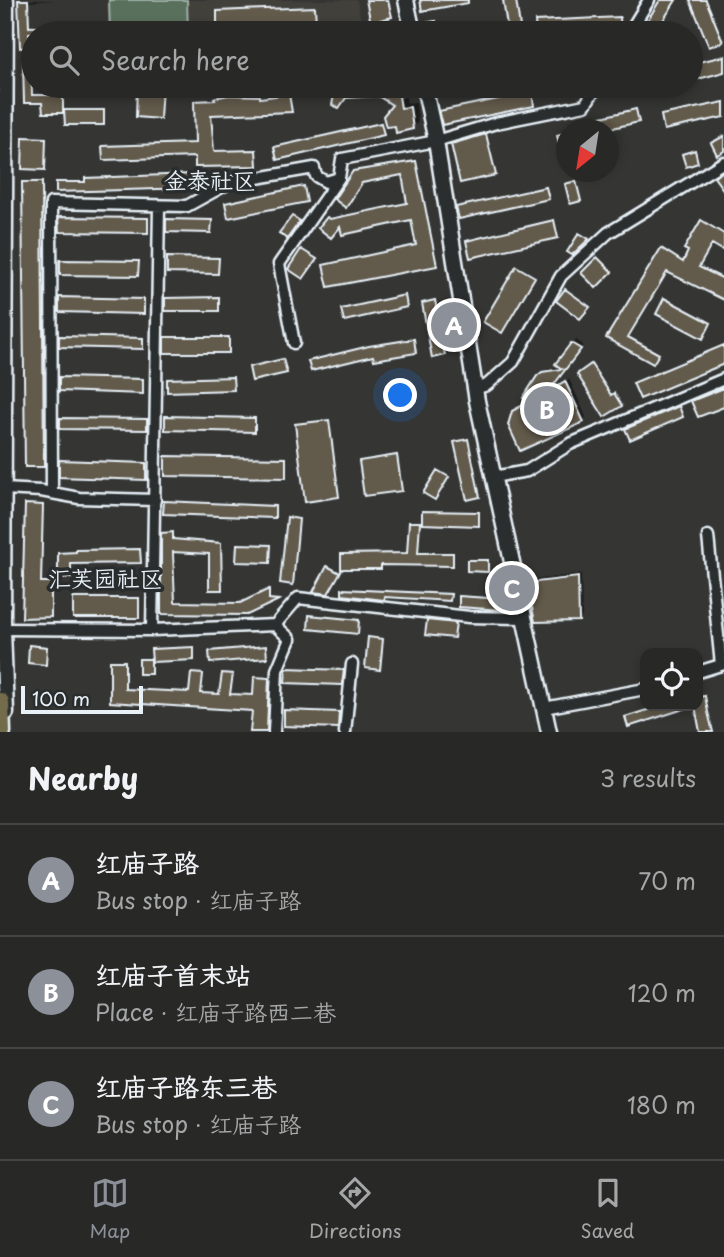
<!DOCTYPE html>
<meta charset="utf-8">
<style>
body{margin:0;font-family:"Playpen Sans","LXGW WenKai TC",sans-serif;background:#30302f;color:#f1f3f6}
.controls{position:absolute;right:21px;bottom:21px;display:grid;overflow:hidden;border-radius:14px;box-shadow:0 4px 10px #0003}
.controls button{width:63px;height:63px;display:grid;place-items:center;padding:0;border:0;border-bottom:2px solid #444;background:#282827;color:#f1f3f6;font:35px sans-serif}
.compass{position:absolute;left:556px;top:119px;width:63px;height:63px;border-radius:50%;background:#282827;box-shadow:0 4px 10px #0003;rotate:210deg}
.scale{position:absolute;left:21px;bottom:18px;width:122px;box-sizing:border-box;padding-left:7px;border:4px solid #e8f1f8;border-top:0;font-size:19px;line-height:24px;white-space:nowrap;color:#e8f1f8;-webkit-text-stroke:5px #2a2d2e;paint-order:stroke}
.you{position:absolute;left:401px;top:396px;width:24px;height:24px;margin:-18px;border:5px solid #fff;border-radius:50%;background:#1a73e8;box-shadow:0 0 0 10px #1a73e833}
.badge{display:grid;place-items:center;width:46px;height:46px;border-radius:50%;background:#8c9099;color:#fff;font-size:23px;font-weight:700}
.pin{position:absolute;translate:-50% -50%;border:4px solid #fff;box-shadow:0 2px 7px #0006}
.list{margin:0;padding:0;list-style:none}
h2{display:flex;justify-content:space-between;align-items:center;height:91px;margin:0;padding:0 28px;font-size:30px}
h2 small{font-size:23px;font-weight:400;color:#a5a6a7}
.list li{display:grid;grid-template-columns:46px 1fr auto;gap:21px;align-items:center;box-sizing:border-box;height:112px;padding:0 28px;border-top:2px solid #444}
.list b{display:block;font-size:26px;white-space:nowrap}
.list p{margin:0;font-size:23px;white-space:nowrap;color:#a5a6a7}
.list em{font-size:23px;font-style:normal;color:#a5a6a7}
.icon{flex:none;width:38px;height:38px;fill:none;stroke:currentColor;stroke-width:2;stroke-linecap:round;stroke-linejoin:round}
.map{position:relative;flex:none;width:724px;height:732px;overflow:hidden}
.search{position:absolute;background:#282827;box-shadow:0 4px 10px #0003;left:21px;right:21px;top:21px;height:77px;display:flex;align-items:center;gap:18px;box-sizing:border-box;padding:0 24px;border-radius:38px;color:#a5a6a7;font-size:26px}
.sheet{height:427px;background:#282827}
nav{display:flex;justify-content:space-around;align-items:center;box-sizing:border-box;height:98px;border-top:2px solid #444;background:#282827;font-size:19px;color:#a5a6a7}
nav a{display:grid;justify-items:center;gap:4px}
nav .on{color:#8c9099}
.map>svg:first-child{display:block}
.built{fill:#42413b}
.garden{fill:#59705c;stroke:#a0b0aa;stroke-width:2}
.shadow{fill:#0007}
.building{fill:#625a4b;stroke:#e8f1f8;stroke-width:2}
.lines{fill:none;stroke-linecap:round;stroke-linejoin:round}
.street-casing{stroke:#e8f1f8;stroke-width:15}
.secondary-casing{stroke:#e8f1f8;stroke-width:19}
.highway-casing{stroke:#e8f1f8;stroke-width:23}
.street{stroke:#2a2d2e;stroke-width:10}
.secondary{stroke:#2a2d2e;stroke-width:14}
.highway{stroke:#726c4b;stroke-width:18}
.labels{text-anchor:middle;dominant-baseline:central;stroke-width:7;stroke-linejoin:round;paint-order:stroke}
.neighbourhood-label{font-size:23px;fill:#e8f1f8;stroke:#2a2d2e}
</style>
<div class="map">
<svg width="724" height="732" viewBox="0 0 724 732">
<rect width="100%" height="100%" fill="#353634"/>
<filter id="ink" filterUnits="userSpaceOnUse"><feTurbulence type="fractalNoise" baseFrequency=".0143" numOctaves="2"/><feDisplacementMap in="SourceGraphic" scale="14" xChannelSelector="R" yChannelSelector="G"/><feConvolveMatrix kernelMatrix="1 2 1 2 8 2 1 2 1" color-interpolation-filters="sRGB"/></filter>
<g filter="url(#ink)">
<path class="built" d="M107,0H357L363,33H109Z"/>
<path class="garden" d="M109,0H187L188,33H110Z"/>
<path class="shadow" d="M20,0H55L27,2L28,28L89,24V33H33V37L29,38Z
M33,61L31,95L44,101H26L25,62Z
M341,86H411L405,93L407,103L416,102L418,122L412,128L394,105L379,94L348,96L339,106L336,91Z
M650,86H665L651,90Z
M610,157L612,166L608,167V158Z
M703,221L724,232V249L712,242L698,266L724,279V298L667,270L608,337L662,249L684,263L691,250L687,248Z
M576,340L583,345L547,392L569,379L586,417L583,421L531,401L539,377L548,369L562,367L558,364Z
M165,531H174V538L222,542L223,586L221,588L210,553L175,550L176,601L244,602L270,589V598H278L247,613L163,612V533Z
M581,574L582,616L578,620L529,584L533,580Z"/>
<path class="building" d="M18,0H28L29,27L89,24L90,33H29L30,47L20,48Z
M366,0H388L392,17L380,20L382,33H373Z
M420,0H468V3L422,11Z
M503,0H516L521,33H508Z
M660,0H676L655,33H640Z
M690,0H706L723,42L709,47Z
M315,7L316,24L217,29V11Z
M620,17L621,33H536L535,21Z
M436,21L438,33H424L423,23Z
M490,26L491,33H471V30Z
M724,56V72L691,81V64Z
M23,61H31L32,95H63V113H43L42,103H24Z
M137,86H162L160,119L136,117Z
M355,86L404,87L406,95L399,96L401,108L410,107L413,129L396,133L395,126L386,127L383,116L392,105L378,96L346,98L339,108L332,105L335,90Z
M532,92L534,106L442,125L439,111Z
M289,94L292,112L211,115L214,151L256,150L257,166L195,167V157L103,160L102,146L195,143L194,101L215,100L214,98L229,95L260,96V98Z
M724,102V117L664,130L661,115Z
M636,109L639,122L604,130H572L571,124Z
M64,110H104V125H65Z
M381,123L384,135L277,160L274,147Z
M566,133V167H564L557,135Z
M486,134L496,175L460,183L451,144Z
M724,136V151L717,155L711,143Z
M23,137L46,138L45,170L22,169Z
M695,150L698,163L686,167L682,154Z
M416,161L437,266L328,287L323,265L416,245L411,220L342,235L340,227L331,238L318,228L327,217L330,219L407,203L402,175L362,183L346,208L334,199L353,171Z
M724,171V191L714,177Z
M192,174V188L56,192V182H85V178Z
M576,181L581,201L570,204L565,184Z
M22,182H42L44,467H25Z
M304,186L307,202L228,218L225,203Z
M546,187L549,199L459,219L456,207Z
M292,216L300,221L287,239L279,233Z
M58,217L148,218V233L59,232Z
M166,219L212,220L211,233L166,232Z
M554,220L558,238L470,258L466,241Z
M701,220L724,234V251L712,244L699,267L724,279V300L667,272L628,337L659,354L653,364L606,338L661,248L683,262L688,251L684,249Z
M579,233L589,239L572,255L567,252Z
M301,249L317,259L303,279L288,269Z
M167,257L219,258L218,274L167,273Z
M597,257L612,272L596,288L581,273Z
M60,260L139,261L138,276L60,275Z
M516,266L535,277L502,333L483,322Z
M565,289L590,307L580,319L556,301Z
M405,295L407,307L344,321L341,309Z
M59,297L144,299V314L59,312Z
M219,297V311H165V298Z
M664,298L711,323L703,339L656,314Z
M435,300L445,355L432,358L422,303Z
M59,336L143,338V349L59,347Z
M164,337H229V353H164Z
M414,339L416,353L374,360L373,356L311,371L308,361L369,346Z
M571,343L581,349L549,391L565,381L584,422L520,451L508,425L512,411L529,402L523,398L537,376L542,372L562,369L555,364Z
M724,345V364L640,399L633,383Z
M283,359L287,373L252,381L249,367Z
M591,364L611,395L614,393L622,406L604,417L577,374Z
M59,377L143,379V394L59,391Z
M233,377L234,390L167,392V379Z
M724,388V407L698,417L691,401Z
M679,406L683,417L630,440L625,429Z
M165,416L255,418V432L165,430Z
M60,418L147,419V430L60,429Z
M329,420L339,497L305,502L295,424Z
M468,439L480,497L467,500L454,442Z
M397,455L402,491L364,496L359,461Z
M165,456L286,458V478L165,476Z
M59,460L146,463V480L59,477Z
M437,470L449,477L435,500L423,493Z
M164,501L275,506V518L163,514Z
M25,504L43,505L41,582H51V617L22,618Z
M422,511L479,512V526L422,524Z
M287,517L299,519L293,585L280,583Z
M409,522H420L418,553H453V566L381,565V569H343L341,571V554L407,553Z
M173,532V539L221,543L222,590H209V554L173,552L175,602L240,603L269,589V599L279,600L247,615L161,614V533Z
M237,544L271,545L270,563L236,562Z
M140,549L141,563L71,564V578H58V553L76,552V550Z
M467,560H488V572L467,571Z
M327,566L340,573L328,594L313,592Z
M578,577L579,621L535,622L527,583Z
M342,589L451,594L450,601L385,597L384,600L342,595Z
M459,596L503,599L502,610L459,607Z
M73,598H139V618H73Z
M309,615L359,620L358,634L308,629Z
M427,620L456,623L454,638L425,635Z
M368,637L383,639L380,670L365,668Z
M29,645L47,647L46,665L28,663Z
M266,646L267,658L210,663L209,651Z
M194,647V660L152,662L151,649Z
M139,659H151V674H139Z
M110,661H125V689L189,692L191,673L203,674L201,693L219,694L222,673L233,674L230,694L253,695L254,677L269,678L267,732H250L252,711L110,702Z
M286,668L344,670L342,685L285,683Z
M705,696L708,712L713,732H700L695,706H698V697Z
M660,706L690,707L628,727L625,717Z
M284,710L339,712L338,728L284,726Z"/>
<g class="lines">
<g class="street-casing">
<path id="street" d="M629,33L649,0
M294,343L279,264L339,178L342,159L436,141L496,123L585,105L597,86
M475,389L487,385L513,362L561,276L608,233L724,162
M493,477L527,471L570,444L724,379
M4,489L41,491L79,498L155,500
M52,493L51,203L187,206L229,183L314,168L316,176L326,182L339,178
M708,536L721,665
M0,629L152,630L275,625L298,598L469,617L523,618
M152,630L159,207
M698,672L724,664
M544,708L645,689
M274,732L277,670L290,639L275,625
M345,732L352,664"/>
</g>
<g class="secondary-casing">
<path id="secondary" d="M406,0L413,33
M424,86L436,141L477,401L549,732
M6,713L3,629L6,0"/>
</g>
<g class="highway-casing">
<path id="highway" d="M0,702L1,732"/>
</g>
<use href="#street" class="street"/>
<use href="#secondary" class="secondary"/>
<use href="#highway" class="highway"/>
</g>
</g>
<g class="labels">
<g class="neighbourhood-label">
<text x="210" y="179">金泰社区</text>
<text x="105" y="577">汇芙园社区</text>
</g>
</g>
</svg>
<div class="controls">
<button><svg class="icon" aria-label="locate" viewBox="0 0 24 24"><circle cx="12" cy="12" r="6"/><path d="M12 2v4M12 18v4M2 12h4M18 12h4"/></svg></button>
</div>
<svg class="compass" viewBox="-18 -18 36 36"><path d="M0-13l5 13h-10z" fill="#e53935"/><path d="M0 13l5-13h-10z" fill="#a5a6a7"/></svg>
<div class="scale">100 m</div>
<div class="you"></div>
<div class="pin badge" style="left:454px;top:325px">A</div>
<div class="pin badge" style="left:547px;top:409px">B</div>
<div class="pin badge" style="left:512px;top:588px">C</div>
<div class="search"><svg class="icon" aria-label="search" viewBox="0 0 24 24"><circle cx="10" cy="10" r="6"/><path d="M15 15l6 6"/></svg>Search here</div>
</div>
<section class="sheet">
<h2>Nearby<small>3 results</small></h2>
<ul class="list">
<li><span class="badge">A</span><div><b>红庙子路</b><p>Bus stop · 红庙子路</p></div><em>70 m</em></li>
<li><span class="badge">B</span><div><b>红庙子首末站</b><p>Place · 红庙子路西二巷</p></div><em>120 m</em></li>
<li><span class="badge">C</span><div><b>红庙子路东三巷</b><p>Bus stop · 红庙子路</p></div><em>180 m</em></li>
</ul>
</section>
<nav>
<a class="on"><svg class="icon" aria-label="map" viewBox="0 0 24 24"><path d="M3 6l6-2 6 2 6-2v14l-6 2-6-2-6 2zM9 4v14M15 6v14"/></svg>Map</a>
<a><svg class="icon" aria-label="directions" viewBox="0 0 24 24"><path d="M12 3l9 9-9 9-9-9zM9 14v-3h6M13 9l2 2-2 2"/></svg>Directions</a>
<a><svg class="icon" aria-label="saved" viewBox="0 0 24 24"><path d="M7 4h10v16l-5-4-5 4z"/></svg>Saved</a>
</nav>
